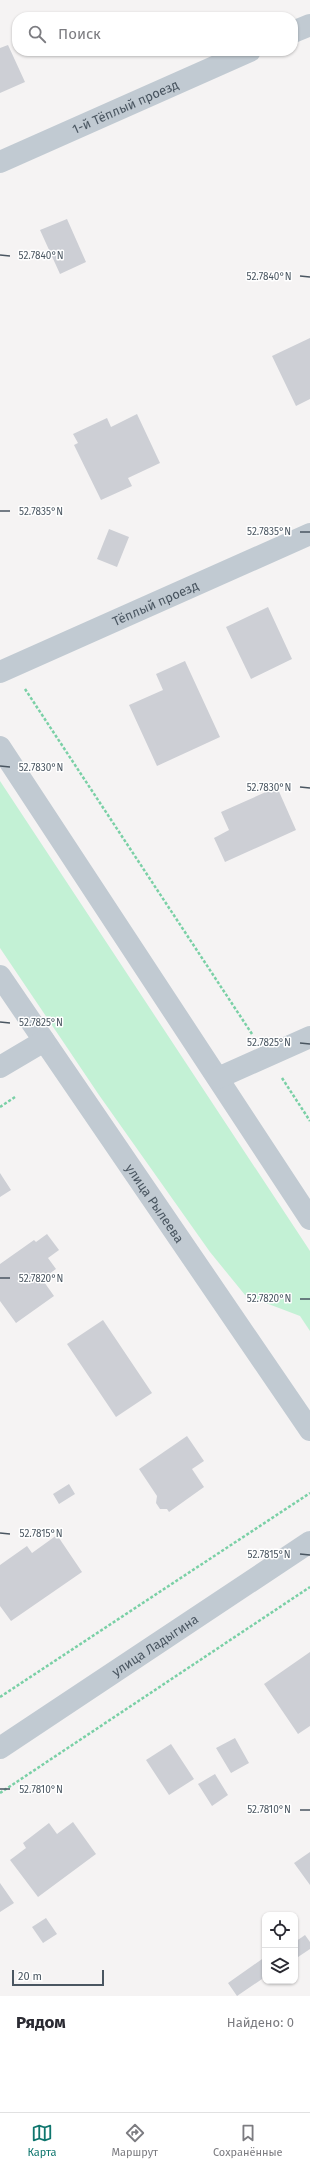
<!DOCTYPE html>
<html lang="ru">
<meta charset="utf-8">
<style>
body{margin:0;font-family:"Fira Sans",sans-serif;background:#f2f2f3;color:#2b2b33}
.controls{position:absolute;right:12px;bottom:12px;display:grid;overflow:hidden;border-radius:8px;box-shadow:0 1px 3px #0004}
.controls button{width:36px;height:36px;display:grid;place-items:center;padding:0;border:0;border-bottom:1px solid #e1e1e2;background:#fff;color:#2b2b33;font:20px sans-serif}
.scale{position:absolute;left:12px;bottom:10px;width:92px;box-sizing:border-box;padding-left:4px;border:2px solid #4a5661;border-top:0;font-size:11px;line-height:14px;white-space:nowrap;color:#4a5661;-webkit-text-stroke:3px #fff;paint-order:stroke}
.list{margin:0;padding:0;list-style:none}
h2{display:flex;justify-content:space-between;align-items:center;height:52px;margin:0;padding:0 16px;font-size:17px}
h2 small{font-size:13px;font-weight:400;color:#7c7c81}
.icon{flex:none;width:22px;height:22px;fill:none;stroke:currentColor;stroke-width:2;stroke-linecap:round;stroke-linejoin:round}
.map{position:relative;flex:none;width:310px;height:1996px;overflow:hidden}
.search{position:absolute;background:#fff;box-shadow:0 1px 3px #0004;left:12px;right:12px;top:12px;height:44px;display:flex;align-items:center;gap:10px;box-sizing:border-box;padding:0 14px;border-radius:16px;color:#7c7c81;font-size:15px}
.sheet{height:116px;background:#fff}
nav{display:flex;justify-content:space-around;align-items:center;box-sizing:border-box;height:56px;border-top:1px solid #e1e1e2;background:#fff;font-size:11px;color:#7c7c81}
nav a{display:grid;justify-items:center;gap:2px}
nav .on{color:#0f766e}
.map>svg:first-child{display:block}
.green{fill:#c3f1d5}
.building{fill:#cdcfd5}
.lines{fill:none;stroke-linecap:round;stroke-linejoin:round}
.path{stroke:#7ad0a6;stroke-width:2.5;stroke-dasharray:3 2;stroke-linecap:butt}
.minor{stroke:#c1cad2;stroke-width:22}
.ticks{fill:none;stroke:#4a5661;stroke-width:1.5}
.labels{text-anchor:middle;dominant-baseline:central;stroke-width:3;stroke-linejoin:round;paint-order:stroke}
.street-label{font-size:13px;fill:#4a5661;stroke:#fff}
.ticks-label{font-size:10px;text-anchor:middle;fill:#4a5661;stroke:#fff;stroke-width:3;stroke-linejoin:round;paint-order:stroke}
</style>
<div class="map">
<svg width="310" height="1996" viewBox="0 0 310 1996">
<rect width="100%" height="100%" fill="#f5f3f3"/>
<path class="green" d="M0,781L310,1251V1331L300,1316L245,1295L210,1252L99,1095L0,948Z"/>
<path class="building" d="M8,45L25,82L0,93V48Z
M67,219L86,262L60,274L40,230Z
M310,338V399L296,406L272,356Z
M137,414L160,463L128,478L132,486L101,500L74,445L78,443L73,434L107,418L111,427Z
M109,529L129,537L117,567L97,559Z
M268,607L292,659L251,679L226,627Z
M185,661L220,737L157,766L129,705L163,690L156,674Z
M277,787L296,830L225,862L214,838L229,830L221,812Z
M0,1173L11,1190L0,1197Z
M47,1234L59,1250L48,1258L56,1269L42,1279L54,1296L16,1323L0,1301V1264L34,1240L36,1242Z
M103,1320L152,1393L116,1417L67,1344Z
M187,1436L204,1461L192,1469L204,1487L169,1512L167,1509H160L156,1503L157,1496L139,1469Z
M69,1484L75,1494L59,1504L53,1494Z
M57,1535L82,1572L11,1621L0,1606V1565L27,1546L32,1553Z
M310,1652V1726L298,1734L264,1684Z
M235,1738L249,1763L231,1773L216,1748Z
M171,1744L194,1779L169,1795L146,1760Z
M215,1774L228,1795L212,1806L198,1784Z
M73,1822L96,1854L38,1897L10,1860L26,1848L23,1843L49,1823L57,1834Z
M310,1852V1885L294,1863Z
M0,1883L14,1903L0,1912Z
M46,1918L57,1934L43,1943L32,1927Z
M305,1935L310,1942V1949L295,1959V1942Z
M265,1957V1977L237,1996L228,1983Z"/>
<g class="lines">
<path class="path" d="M25,689L252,1034
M282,1078L310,1121
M0,1107L15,1097
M0,1697L310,1493
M0,1793L310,1587"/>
<g class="minor">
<path d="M293,32L310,25"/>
<path id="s1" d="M0,162L250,51"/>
<path id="s2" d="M0,672L310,534"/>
<path d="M0,747L310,1219"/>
<path id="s3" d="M0,976L310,1430"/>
<path d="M0,1067L44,1041"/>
<path d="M218,1078L310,1037"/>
<path id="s4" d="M0,1748L310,1542"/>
</g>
</g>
<path class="ticks" d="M0,255L10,256M300,276L310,277M0,511H10M300,532H310M0,766L10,767M300,787L310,788M0,1022L10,1023M300,1043L310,1044M0,1278H10M300,1299H310M0,1533L10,1534M300,1554L310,1555M0,1789H10M300,1810H310"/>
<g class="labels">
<g class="street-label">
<text stroke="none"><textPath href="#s1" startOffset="137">1-й Тёплый проезд</textPath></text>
<text stroke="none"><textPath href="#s2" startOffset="170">Тёплый проезд</textPath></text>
<text stroke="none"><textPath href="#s3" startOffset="275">улица Рылеева</textPath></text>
<text stroke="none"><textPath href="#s4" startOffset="186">улица Ладыгина</textPath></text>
</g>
</g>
<g class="ticks-label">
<text x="41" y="259">52.7840°N</text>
<text x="269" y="280">52.7840°N</text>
<text x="41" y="515">52.7835°N</text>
<text x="269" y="535">52.7835°N</text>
<text x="41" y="771">52.7830°N</text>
<text x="269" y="791">52.7830°N</text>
<text x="41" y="1026">52.7825°N</text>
<text x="269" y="1046">52.7825°N</text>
<text x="41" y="1282">52.7820°N</text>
<text x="269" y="1302">52.7820°N</text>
<text x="41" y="1537">52.7815°N</text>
<text x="269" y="1558">52.7815°N</text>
<text x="41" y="1793">52.7810°N</text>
<text x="269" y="1813">52.7810°N</text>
</g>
</svg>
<div class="controls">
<button><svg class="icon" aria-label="locate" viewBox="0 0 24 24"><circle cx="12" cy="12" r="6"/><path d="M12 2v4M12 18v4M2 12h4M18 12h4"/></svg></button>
<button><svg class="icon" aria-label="layers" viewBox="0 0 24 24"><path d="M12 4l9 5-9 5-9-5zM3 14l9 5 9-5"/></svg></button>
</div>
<div class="scale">20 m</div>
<div class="search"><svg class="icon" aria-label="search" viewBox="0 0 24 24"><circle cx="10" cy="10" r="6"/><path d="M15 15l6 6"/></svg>Поиск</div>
</div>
<section class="sheet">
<h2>Рядом<small>Найдено: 0</small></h2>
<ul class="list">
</ul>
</section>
<nav>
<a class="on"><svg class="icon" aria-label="map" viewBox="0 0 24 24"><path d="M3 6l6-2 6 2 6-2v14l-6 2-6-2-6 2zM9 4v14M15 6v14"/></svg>Карта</a>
<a><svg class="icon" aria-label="directions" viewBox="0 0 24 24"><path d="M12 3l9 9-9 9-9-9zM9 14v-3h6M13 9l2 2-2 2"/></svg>Маршрут</a>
<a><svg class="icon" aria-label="saved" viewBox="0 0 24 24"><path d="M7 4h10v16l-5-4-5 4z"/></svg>Сохранённые</a>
</nav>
